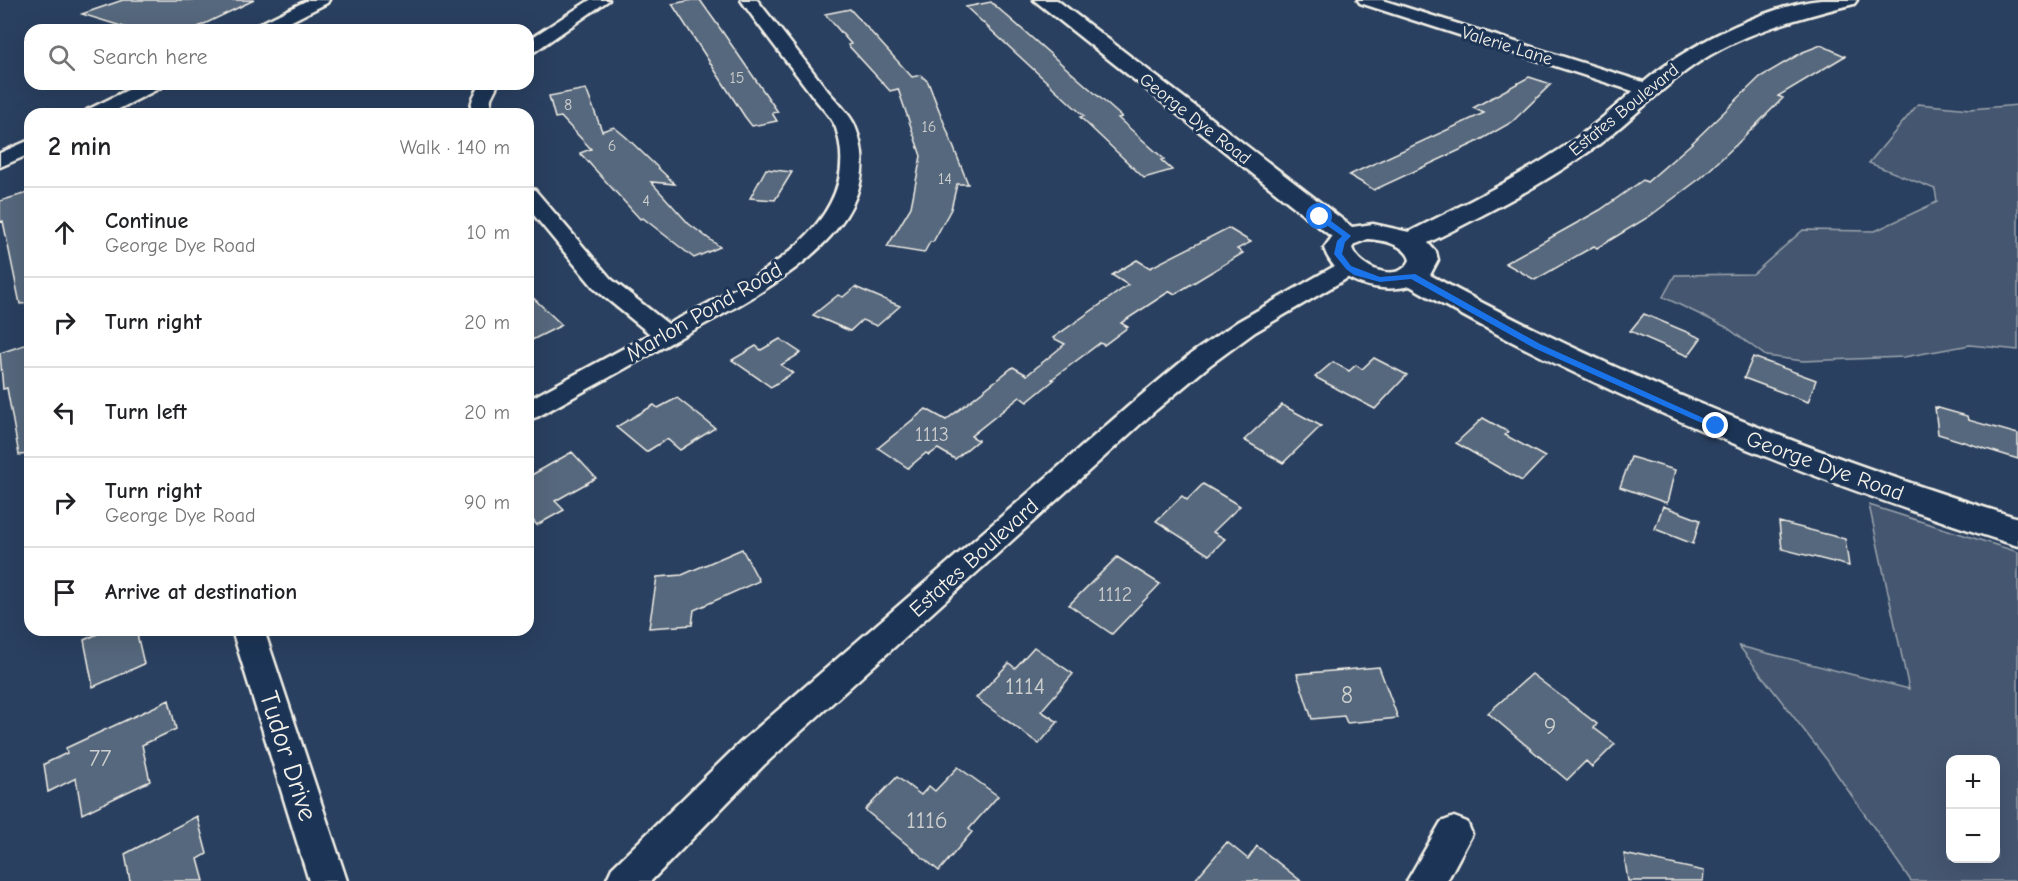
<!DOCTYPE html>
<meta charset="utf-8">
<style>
body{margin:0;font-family:"Comic Neue",sans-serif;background:#f2f2f2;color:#202124}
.controls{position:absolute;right:18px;bottom:18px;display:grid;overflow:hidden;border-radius:12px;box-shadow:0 6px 24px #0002}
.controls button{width:54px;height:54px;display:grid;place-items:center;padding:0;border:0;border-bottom:2px solid #e0e0e0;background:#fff;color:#202124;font:30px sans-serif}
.stop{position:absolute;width:18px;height:18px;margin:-14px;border:4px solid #1a73e8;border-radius:50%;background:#fff}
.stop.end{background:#1a73e8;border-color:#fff;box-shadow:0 2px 6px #0008}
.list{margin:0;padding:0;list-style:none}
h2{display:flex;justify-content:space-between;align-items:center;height:78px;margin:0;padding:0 24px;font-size:26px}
h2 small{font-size:20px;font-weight:400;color:#757577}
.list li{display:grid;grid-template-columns:39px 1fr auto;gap:18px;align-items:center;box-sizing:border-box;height:90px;padding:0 24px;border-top:2px solid #e0e0e0}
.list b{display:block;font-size:22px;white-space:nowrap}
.list p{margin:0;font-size:20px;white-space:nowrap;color:#757577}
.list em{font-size:20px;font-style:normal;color:#757577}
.icon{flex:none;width:33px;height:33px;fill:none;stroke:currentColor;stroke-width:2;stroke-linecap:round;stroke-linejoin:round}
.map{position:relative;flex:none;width:2018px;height:881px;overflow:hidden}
.search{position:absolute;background:#fff;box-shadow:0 6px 24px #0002;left:24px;top:24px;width:510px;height:66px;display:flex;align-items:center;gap:15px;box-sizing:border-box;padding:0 21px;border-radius:18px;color:#757577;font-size:22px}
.panel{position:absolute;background:#fff;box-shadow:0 6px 24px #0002;left:24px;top:108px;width:510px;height:528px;border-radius:18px}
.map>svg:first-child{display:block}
.green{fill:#445771;stroke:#9ca4ac;stroke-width:1.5;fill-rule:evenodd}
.building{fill:#56677d;stroke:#f4f1e8;stroke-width:1.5}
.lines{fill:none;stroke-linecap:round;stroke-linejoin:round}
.minor-casing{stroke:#f4f1e8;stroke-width:5}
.tertiary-casing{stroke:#f4f1e8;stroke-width:5}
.minor{fill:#1d3557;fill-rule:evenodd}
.tertiary{fill:#1d3557;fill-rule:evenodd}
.route{fill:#1a73e8}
.labels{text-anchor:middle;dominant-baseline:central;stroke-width:6;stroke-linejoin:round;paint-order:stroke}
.far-number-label{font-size:16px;fill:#cccecd}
.far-street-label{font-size:18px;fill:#f4f1e8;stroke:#1d3557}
.number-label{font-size:20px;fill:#cccecd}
.street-label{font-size:22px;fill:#f4f1e8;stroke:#1d3557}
.near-number-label{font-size:24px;fill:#cccecd}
.near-street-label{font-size:27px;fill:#f4f1e8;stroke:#1d3557}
</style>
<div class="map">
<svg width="2018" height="881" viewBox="0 0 2018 881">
<rect width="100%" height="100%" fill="#2a4060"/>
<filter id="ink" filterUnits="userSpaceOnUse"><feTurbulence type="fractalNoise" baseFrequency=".0167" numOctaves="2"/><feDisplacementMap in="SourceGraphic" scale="12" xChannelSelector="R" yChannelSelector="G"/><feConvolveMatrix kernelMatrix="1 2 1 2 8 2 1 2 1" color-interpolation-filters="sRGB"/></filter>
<g filter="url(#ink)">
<path class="green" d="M1918,104L1970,109L2018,105V350L1970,345L1904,357L1803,361L1766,356L1726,327L1663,297L1675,275L1753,274L1803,230L1875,231L1937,202L1935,189L1869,163Z
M1869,505L2018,552V881H1911L1827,760L1739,646L1909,689ZM1950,760H1996V858H1950Z"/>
<path class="building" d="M123,0H254L192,30H134L82,14Z
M692,0H700L717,24L778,112L772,113L777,121L752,126L745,117L672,4Z
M991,2L1122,117L1118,118L1164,159L1161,160L1172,170L1144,178L1080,117L1084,116L966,7Z
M850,9L912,77L921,75L928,82L968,184H957L951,209L933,242H930L924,253L887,247L911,207L921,156L898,89L890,91L848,45L851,44L825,14Z
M1821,45L1845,56L1778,96L1783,98L1736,145L1702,177L1650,216L1597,248L1594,246L1535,280L1505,263L1600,210L1643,180L1647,182L1691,144L1760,77L1803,52Z
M1529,77L1551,84L1512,122L1475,143L1374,190L1349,175L1484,113L1473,108Z
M586,89L602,131L614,127L626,137L675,184L651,182L689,224L720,247L694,258L643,218L640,219L580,153L591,149L561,117L555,118L549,96Z
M766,169L792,172L775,200L750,198Z
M30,192V303L20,304L3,221L0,222V201Z
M1228,228L1251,242L1237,249L1243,253L1175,294L1170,291L1121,323L1128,327L1104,345L1100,343L1052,379L1054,380L1027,402L1020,397L971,436L978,440L955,459L938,449L929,455L926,453L908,468L878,448L926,409L946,420L1013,367L1027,375L1065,344L1053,338L1128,285L1112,275L1137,260L1150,268Z
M855,287L900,306L877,326L862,320L850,331L813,315L838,295L843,297Z
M528,293L562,325L528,342Z
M1644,314L1701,338L1688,356L1630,331Z
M780,339L801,353L781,365L793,373L771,387L732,360L756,346L761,350Z
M30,343V454L19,455L7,388L3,389L0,353Z
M1753,357L1816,380L1808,402L1744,378Z
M1374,358L1407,375L1375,409L1315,377L1333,362L1349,371L1356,365L1362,369Z
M677,398L715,428L680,450L667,439L646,452L616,427L654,405L658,408Z
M1282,405L1321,426L1283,463L1244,440Z
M1935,407L1967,416L1968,420L2018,434V459L1938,434Z
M1483,418L1508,432L1505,435L1545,457L1522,481L1456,443Z
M572,452L596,478L555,501L564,510L537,525L528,515V477Z
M1631,457L1675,470L1667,503L1620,487Z
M1203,484L1240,506L1213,532L1225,539L1209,555L1156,521L1182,496L1187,500Z
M1663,506L1700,520L1693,544L1655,529Z
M1779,522L1845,539L1849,566L1782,549Z
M742,549L759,581L694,610L692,625L649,628L657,577L682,575Z
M1117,557L1160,584L1112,634L1069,605Z
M106,630H136L144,664L93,687L84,640Z
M1034,647L1073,674L1041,711L1058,722L1039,744L976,698L1009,663L1015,668Z
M1379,667L1398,718L1347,723L1344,716L1312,719L1297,674Z
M1532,674L1597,724L1594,728L1615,744L1592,767L1586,761L1567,780L1488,713Z
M169,700L176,729L142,745L150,781L82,814L76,778L48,792L44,764L67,753L66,748Z
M958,767L998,796L969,829L972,832L939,871L865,810L897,777L921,795L929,786L935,791Z
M197,816L207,854L198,859L204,881H130L125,854Z
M1227,842L1248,859L1257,846L1301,881H1194Z
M1624,854L1704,871L1703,881H1628Z"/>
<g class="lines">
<g class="minor-casing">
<path id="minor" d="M308,0H329L327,3L274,30H252L255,26Z
M590,0H609L534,52L528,53V40Z
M741,0H757C781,30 804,60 827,90C836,101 850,114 855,126C897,231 751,298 681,337C633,364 585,391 537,417L528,420V400L650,334L595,289L528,208V188L535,190L611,279L668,324C740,287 869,229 836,128C832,117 819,105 812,95C788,63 763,32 741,0Z
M1358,0H1382L1656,86L1658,90L1656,94H1642L1360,3Z
M140,84H163L160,88L109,114H84L87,110Z
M480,84H498L491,98L489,114H469L473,98Z
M30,140V154L0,167V153Z
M1348,261L1356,263L1359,268L1356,273L1255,332L1210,365L1156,410L764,765L651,881H606L612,868L740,743L1138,398L1192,353L1237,322L1340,263Z
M232,630H264L347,881H309Z
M1454,817L1467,822L1472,834L1447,881H1407L1441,822Z"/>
</g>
<g class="tertiary-casing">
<path id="tertiary" d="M1034,0H1057L1352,227L1373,224L1409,232C1464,204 1520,177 1571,142C1603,120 1629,93 1659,70C1699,40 1770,5 1821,0C1832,0 1845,0 1857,0L1854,4C1794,19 1736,34 1686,71C1651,97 1622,129 1587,153C1537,188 1483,215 1428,243L1436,252L1438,260L1430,275C1619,378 1813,454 2018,518V546C1807,479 1602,397 1410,286C1377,294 1335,282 1324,248L1332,237ZM1368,239C1382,240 1406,244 1410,260C1399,285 1359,268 1352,248L1355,244Z"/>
</g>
<use href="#minor" class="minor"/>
<use href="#tertiary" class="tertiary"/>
</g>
</g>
<path class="route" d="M1318,215H1323L1350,235L1351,236L1345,242L1342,254L1351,266L1380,277L1415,274L1540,344L1721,426L1720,428H1713L1534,348L1411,279L1380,282L1354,275L1346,269L1334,254L1337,241L1342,236L1318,219Z"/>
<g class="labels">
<g class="far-number-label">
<text x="737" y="78">15</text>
<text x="568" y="105">8</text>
<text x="929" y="127">16</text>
<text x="612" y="146">6</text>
<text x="945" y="179">14</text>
<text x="646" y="201">4</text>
</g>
<g class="far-street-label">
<text transform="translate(1507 46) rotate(17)">Valerie Lane</text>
<text transform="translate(1624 110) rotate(-39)">Estates Boulevard</text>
<text transform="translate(1195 119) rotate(38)">George Dye Road</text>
</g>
<g class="number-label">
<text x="932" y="434">1113</text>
<text x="1115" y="594">1112</text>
</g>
<g class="street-label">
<text transform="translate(704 312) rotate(-30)">Marlon Pond Road</text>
<text transform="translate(1825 466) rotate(20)">George Dye Road</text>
<text transform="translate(974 558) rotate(-42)">Estates Boulevard</text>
</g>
<g class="near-number-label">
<text x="1025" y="686">1114</text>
<text x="1347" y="695">8</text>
<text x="1550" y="726">9</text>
<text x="100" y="758">77</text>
<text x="927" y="820">1116</text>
</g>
<g class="near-street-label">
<text transform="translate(288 756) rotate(72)">Tudor Drive</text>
</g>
</g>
</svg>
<div class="controls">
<button>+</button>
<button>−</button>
</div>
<div class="stop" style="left:1320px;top:217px"></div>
<div class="stop end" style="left:1716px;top:426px"></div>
<div class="search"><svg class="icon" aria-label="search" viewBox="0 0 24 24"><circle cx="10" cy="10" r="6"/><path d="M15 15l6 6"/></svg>Search here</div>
<section class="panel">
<h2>2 min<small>Walk · 140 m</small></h2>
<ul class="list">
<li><svg class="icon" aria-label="ahead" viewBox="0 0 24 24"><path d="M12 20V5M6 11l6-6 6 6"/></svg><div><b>Continue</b><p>George Dye Road</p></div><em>10 m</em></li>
<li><svg class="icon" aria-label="right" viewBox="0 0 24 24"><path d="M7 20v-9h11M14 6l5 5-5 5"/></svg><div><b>Turn right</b></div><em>20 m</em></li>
<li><svg class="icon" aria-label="left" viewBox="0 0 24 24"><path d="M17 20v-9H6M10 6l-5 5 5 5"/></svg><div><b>Turn left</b></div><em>20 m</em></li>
<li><svg class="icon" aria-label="right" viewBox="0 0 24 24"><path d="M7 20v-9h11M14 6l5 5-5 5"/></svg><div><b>Turn right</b><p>George Dye Road</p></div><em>90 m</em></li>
<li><svg class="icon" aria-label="arrive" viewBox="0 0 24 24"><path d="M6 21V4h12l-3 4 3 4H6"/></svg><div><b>Arrive at destination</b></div></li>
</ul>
</section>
</div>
